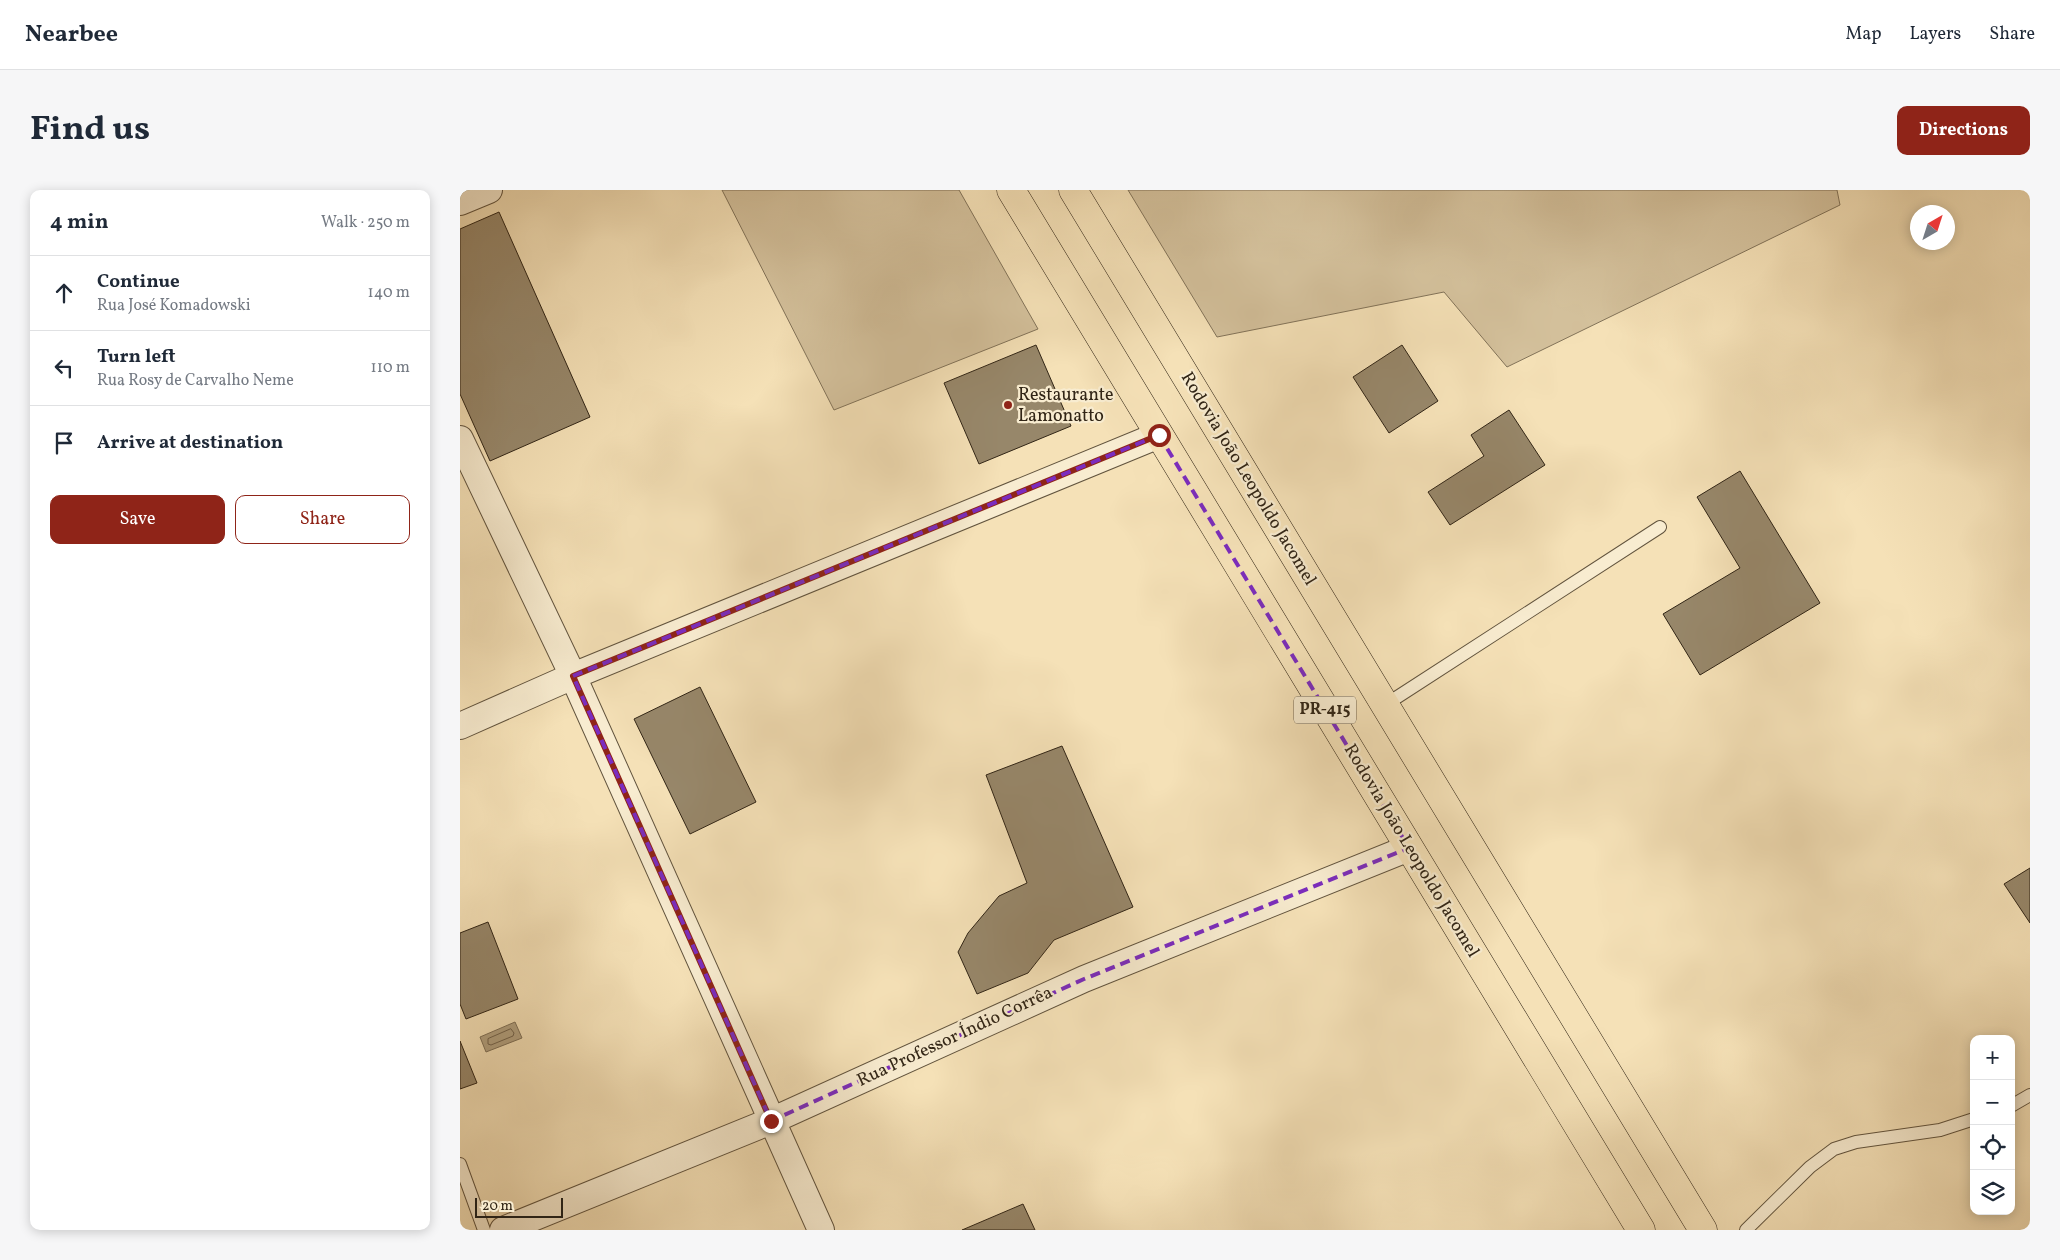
<!DOCTYPE html>
<meta charset="utf-8">
<style>
body{margin:0;font-family:Vollkorn,serif;background:#f6f6f7;color:#1f2937}
.controls{position:absolute;right:15px;bottom:15px;display:grid;overflow:hidden;border-radius:10px;box-shadow:0 2px 12px #0003}
.controls button{width:45px;height:45px;display:grid;place-items:center;padding:0;border:0;border-bottom:1px solid #e0e1e3;background:#fff;color:#1f2937;font:25px sans-serif}
.compass{position:absolute;left:1450px;top:15px;width:45px;height:45px;border-radius:50%;background:#fff;box-shadow:0 2px 12px #0003;rotate:39deg}
.scale{position:absolute;left:15px;bottom:12px;width:88px;box-sizing:border-box;padding-left:5px;border:2px solid #312516;border-top:0;font-size:14px;line-height:18px;white-space:nowrap;color:#312516;-webkit-text-stroke:4px #f8ecd0;paint-order:stroke}
.stop{position:absolute;width:15px;height:15px;margin:-11px;border:4px solid #8f2418;border-radius:50%;background:#fff}
.stop.end{background:#8f2418;border-color:#fff;box-shadow:0 1px 5px #0008}
.list{margin:0;padding:0;list-style:none}
h2{display:flex;justify-content:space-between;align-items:center;height:65px;margin:0;padding:0 20px;font-size:21px}
h2 small{font-size:16px;font-weight:400;color:#747a83}
.list li{display:grid;grid-template-columns:32px 1fr auto;gap:15px;align-items:center;box-sizing:border-box;height:75px;padding:0 20px;border-top:1px solid #e0e1e3}
.list b{display:block;font-size:19px;white-space:nowrap}
.list p{margin:0;font-size:16px;white-space:nowrap;color:#747a83}
.list em{font-size:16px;font-style:normal;color:#747a83}
.actions{display:flex;gap:10px;padding:15px 20px}
.actions a{flex:1;padding:11px 0;border:1px solid #8f2418;border-radius:10px;text-align:center;font-size:18px;color:#8f2418}
.actions .main{background:#8f2418;color:#fff}
.icon{flex:none;width:28px;height:28px;fill:none;stroke:currentColor;stroke-width:2;stroke-linecap:round;stroke-linejoin:round}
.map{position:relative;flex:none;width:1570px;height:1040px;overflow:hidden;border-radius:10px}
header{display:flex;align-items:center;gap:30px;box-sizing:border-box;height:70px;padding:0 25px;background:#fff;border-bottom:1px solid #e0e1e3}
header strong{font-size:24px}
nav{display:flex;gap:28px;margin-inline-start:auto;font-size:18px}
.intro{display:flex;align-items:center;justify-content:space-between;box-sizing:border-box;height:120px;padding:0 30px}
h1{margin:0;font-size:35px}
.button{padding:12px 22px;border-radius:10px;background:#8f2418;color:#fff;font-size:18px;font-weight:700}
main{display:flex;gap:30px;padding:0 30px}
aside{flex:1;background:#fff;border-radius:10px;box-shadow:0 2px 12px #0003}
.map>svg:first-child{display:block}
.green{fill:#d4c19c;stroke:#827359}
.water{fill:#b2a180;stroke:#7e6f56}
.lines{fill:none;stroke-linecap:round;stroke-linejoin:round}
.shore{stroke:#72634b;stroke-width:1}
.building{fill:#97876a;stroke:#312516}
.lane-casing{stroke:#62543e;stroke-width:14}
.street-casing{stroke:#62543e;stroke-width:28}
.highway-casing{stroke:#312516;stroke-width:29}
.lane{stroke:#f8ecd0;stroke-width:12}
.street{stroke:#f8ecd0;stroke-width:26}
.highway{stroke:#f5e1b7;stroke-width:28}
.route{stroke:#8f2418;stroke-width:6}
.marked{fill:none;stroke:#7b2cbf;stroke-width:4;stroke-dasharray:10 6;stroke-linejoin:round}
.poi-dot{fill:#8f2418;stroke:#f8ecd0;stroke-width:2}
.labels{text-anchor:middle;dominant-baseline:central;stroke-width:4.5;stroke-linejoin:round;paint-order:stroke}
.shield{fill:#f8ecd0;stroke:#6d614e;stroke-width:1}
.shield-label{font-size:16px;font-weight:bold;fill:#312516}
.poi-label{font-size:18px;fill:#312516;stroke:#f8ecd0;text-anchor:start}
.street-label{font-size:18px;fill:#312516;stroke:#f8ecd0}
</style>
<header>
<strong>Nearbee</strong>
<nav><a>Map</a><a>Layers</a><a>Share</a></nav>
</header>
<div class="intro"><h1>Find us</h1><a class="button">Directions</a></div>
<main>
<aside>
<h2>4 min<small>Walk · 250 m</small></h2>
<ul class="list">
<li><svg class="icon" aria-label="ahead" viewBox="0 0 24 24"><path d="M12 20V5M6 11l6-6 6 6"/></svg><div><b>Continue</b><p>Rua José Komadowski</p></div><em>140 m</em></li>
<li><svg class="icon" aria-label="left" viewBox="0 0 24 24"><path d="M17 20v-9H6M10 6l-5 5 5 5"/></svg><div><b>Turn left</b><p>Rua Rosy de Carvalho Neme</p></div><em>110 m</em></li>
<li><svg class="icon" aria-label="arrive" viewBox="0 0 24 24"><path d="M6 21V4h12l-3 4 3 4H6"/></svg><div><b>Arrive at destination</b></div></li>
</ul>
<div class="actions"><a class="main">Save</a><a>Share</a></div>
</aside>
<div class="map">
<svg width="1570" height="1040" viewBox="0 0 1570 1040">
<rect width="100%" height="100%" fill="#f5e1b7"/>
<filter id="stains"><feTurbulence type="fractalNoise" baseFrequency=".004" numOctaves="4"/><feColorMatrix values="0 0 0 0 .2 0 0 0 0 .09 0 0 0 0 .02 0 0 0 .5 -.17"/></filter>
<radialGradient id="worn" r=".72"><stop offset=".6" stop-color="#630" stop-opacity="0"/><stop offset="1" stop-color="#630" stop-opacity=".3"/></radialGradient>
<path class="green" d="M262,0H499L578,139L374,220Z
M668,0H1377L1380,15L1047,177L984,102L757,147Z"/>
<path class="water" d="M55,832L62,848L26,862L20,847Z"/>
<g class="lines">
<path class="shore" d="M51,839L54,843L53,846L31,855L28,854V849Z"/>
</g>
<path class="building" d="M39,22L130,227L30,271L0,204V39Z
M576,155L611,236L519,274L484,193Z
M942,155L978,211L929,243L893,187Z
M1049,220L1085,275L990,335L968,302L1024,266L1011,245Z
M1280,281L1360,413L1240,485L1203,424L1280,378L1237,307Z
M240,497L296,612L230,644L174,529Z
M602,556L673,717L594,750L568,783L517,804L498,762L508,743L539,706L567,693L526,585Z
M1570,678V733L1544,694Z
M28,732L58,809L6,829L0,814V743Z
M0,851L17,893L0,899Z
M563,1014L575,1040H502Z"/>
<g class="lines">
<g class="lane-casing">
<path id="lane" d="M925,515L1200,337
M1551,916L1570,905
M0,974L24,1040
M1286,1040L1350,977L1374,959L1396,952L1480,940L1514,929"/>
</g>
<g class="street-casing">
<path id="street" d="M0,12L29,0
M0,249L113,486L361,1040
M0,536L113,486L699,245
M43,1040L311,931L624,789L949,658"/>
</g>
<g class="highway-casing">
<path id="highway" d="M551,0L1181,1040
M613,0L1243,1040"/>
</g>
<use href="#lane" class="lane"/>
<use href="#street" class="street"/>
<use href="#highway" class="highway"/>
</g>
<g class="lines">
<path class="route" d="M311,931L113,486L699,245"/>
</g>
<path class="marked" d="M699,245L949,658L624,789L311,931L113,486Z"/>
<circle class="poi-dot" cx="548" cy="215" r="5"/>
<g class="labels">
<rect class="shield" x="834" y="506.5" width="62" height="27" rx="4"/>
<g class="shield-label">
<text x="865" y="520">PR-415</text>
</g>
<g class="poi-label">
<text x="558" y="205">Restaurante<tspan x="558" dy="21">Lamonatto</tspan></text>
</g>
<g class="street-label">
<text transform="translate(788 289) rotate(59)">Rodovia João Leopoldo Jacomel</text>
<text transform="translate(951 661) rotate(59)">Rodovia João Leopoldo Jacomel</text>
<text transform="translate(495 847) rotate(-25)">Rua Professor Índio Corrêa</text>
</g>
</g>
<rect width="100%" height="100%" filter="url(#stains)"/>
<rect width="100%" height="100%" fill="url(#worn)"/>
</svg>
<div class="controls">
<button>+</button>
<button>−</button>
<button><svg class="icon" aria-label="locate" viewBox="0 0 24 24"><circle cx="12" cy="12" r="6"/><path d="M12 2v4M12 18v4M2 12h4M18 12h4"/></svg></button>
<button><svg class="icon" aria-label="layers" viewBox="0 0 24 24"><path d="M12 4l9 5-9 5-9-5zM3 14l9 5 9-5"/></svg></button>
</div>
<svg class="compass" viewBox="-18 -18 36 36"><path d="M0-13l5 13h-10z" fill="#e53935"/><path d="M0 13l5-13h-10z" fill="#747a83"/></svg>
<div class="scale">20 m</div>
<div class="stop" style="left:699px;top:245px"></div>
<div class="stop end" style="left:311px;top:931px"></div>
</div>
</main>
